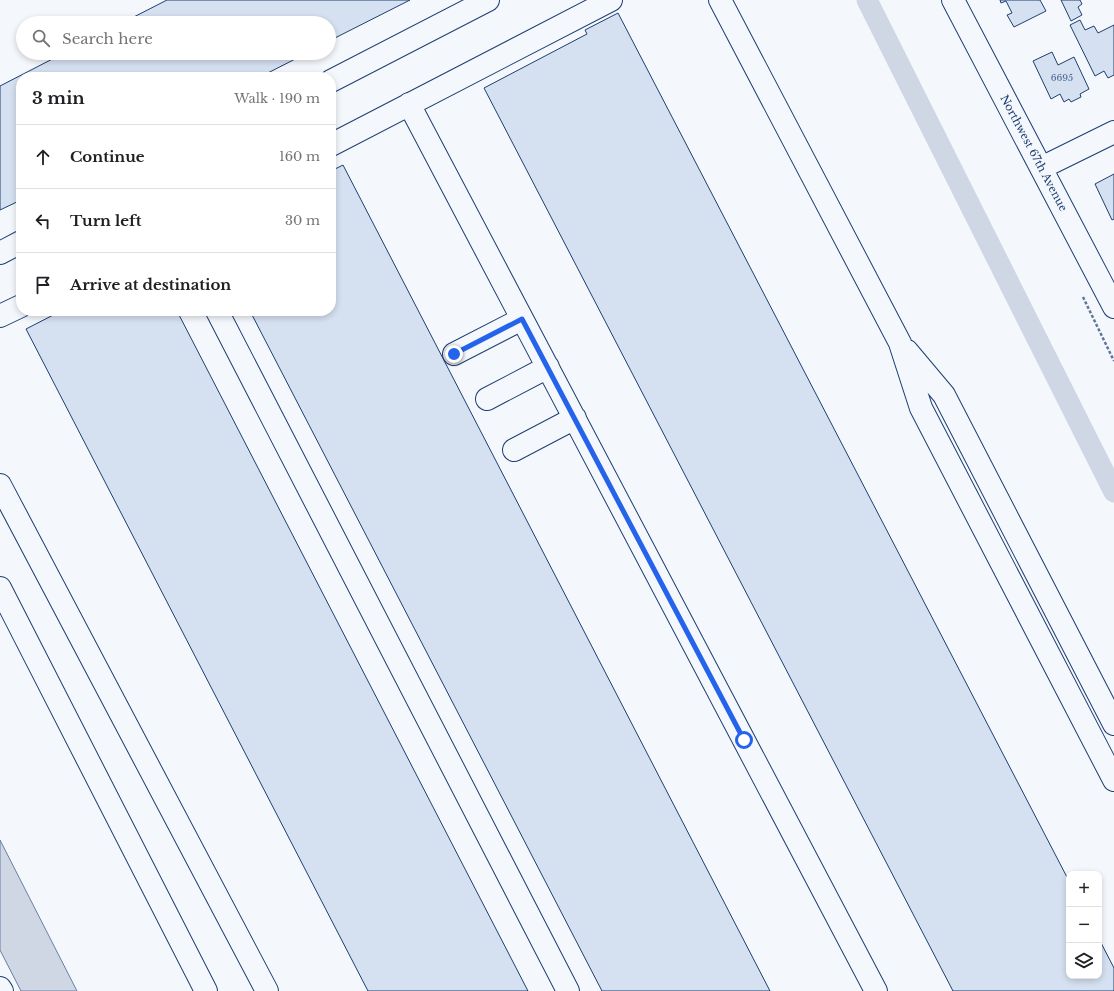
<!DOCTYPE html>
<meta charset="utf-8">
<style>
body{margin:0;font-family:"Libre Baskerville",serif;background:#f2f2f2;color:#202124}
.controls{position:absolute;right:12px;bottom:12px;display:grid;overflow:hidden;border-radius:8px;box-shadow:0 2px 6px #0003}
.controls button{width:36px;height:36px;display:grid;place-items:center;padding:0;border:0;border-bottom:1px solid #e0e0e0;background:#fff;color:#202124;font:20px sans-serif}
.stop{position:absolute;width:12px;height:12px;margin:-9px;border:3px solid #2563eb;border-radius:50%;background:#fff}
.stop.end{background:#2563eb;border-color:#fff;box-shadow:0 1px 4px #0008}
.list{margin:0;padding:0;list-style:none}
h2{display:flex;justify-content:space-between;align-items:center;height:52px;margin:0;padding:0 16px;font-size:17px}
h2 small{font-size:13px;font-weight:400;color:#757577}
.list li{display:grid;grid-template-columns:26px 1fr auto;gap:12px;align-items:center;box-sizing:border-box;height:64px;padding:0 16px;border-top:1px solid #e0e0e0}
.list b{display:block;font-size:15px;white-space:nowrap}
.list em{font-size:13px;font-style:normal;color:#757577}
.icon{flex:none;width:22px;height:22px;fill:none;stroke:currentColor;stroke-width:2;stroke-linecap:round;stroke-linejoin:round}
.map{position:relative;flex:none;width:1114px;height:991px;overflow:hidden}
.search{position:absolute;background:#fff;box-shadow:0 2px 6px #0003;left:16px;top:16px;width:320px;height:44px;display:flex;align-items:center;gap:10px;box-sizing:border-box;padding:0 14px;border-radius:22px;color:#757577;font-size:15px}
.panel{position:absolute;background:#fff;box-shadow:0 2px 6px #0003;left:16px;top:72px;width:320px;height:244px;border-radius:16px}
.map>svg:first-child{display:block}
.water{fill:#cfd7e4;stroke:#687fa3}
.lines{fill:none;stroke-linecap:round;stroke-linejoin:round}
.canal{stroke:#cfd7e4;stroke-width:21}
.building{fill:#d5e0f0;stroke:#1d3f73}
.minor-casing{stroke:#1d3f73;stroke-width:24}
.path{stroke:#5e769c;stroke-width:2.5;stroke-dasharray:3 2;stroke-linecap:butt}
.minor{stroke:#f4f7fb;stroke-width:22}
.route{stroke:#2563eb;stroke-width:5}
.labels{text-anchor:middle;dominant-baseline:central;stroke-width:3;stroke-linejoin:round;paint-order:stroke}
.number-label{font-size:9px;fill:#4b6792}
.street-label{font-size:11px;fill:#1d3f73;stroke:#f4f7fb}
</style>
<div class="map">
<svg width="1114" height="991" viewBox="0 0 1114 991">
<rect width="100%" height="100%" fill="#f4f7fb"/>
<path class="water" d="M0,840L77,991H21L0,950Z"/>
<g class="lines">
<path class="canal" d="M867,0L1114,492"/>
</g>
<path class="building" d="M167,0H410L329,41V23H122Z
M1000,0H1040L1046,11L1014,27L1007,15L1012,13L1006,1L1001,3Z
M1061,0H1080L1082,4L1078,7L1082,15L1071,21Z
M618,13L1069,881V976H1099V939L1114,968V991H953L484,88L587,34L585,30Z
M1080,20L1085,30L1094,26L1098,33L1114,25V75L1108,78L1104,71L1095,76L1070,25Z
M1052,52L1058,65L1074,57L1089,89L1080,94L1081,97L1071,102L1069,99L1064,102L1060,94L1051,99L1033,61Z
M64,53H307L260,77H21V200L0,210V86Z
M343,165L770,991H602L250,311H331V171Z
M1114,174V219L1112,220L1095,184Z
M61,311H177L528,991H368L26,329Z"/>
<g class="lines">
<g class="minor-casing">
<path id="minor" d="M720,0L900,343L921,408L1114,780
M953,0L1114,307
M331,81L488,0
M409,104L876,991
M331,145L611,0
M1041,168L1114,132
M0,253L21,242
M217,311L568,991
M0,316L21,306
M907,351L944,395L1114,724
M454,354L522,319
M487,399L548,367
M514,450L575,418
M0,485L267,991
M0,588L206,991
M0,988L2,991"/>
</g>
<path class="path" d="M1083,297L1114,361"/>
<use href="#minor" class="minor"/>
</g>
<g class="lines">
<path class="route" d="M454,354L522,319L744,740"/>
</g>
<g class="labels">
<g class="number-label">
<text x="1062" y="77">6695</text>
</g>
<g class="street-label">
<text transform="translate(1034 153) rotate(62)">Northwest 67th Avenue</text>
</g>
</g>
</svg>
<div class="controls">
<button>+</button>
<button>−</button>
<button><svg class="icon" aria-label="layers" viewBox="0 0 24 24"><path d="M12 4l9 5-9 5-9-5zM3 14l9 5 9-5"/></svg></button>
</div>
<div class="stop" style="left:744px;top:740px"></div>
<div class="stop end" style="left:454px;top:354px"></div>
<div class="search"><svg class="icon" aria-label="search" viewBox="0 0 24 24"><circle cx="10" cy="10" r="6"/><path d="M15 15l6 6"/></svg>Search here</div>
<section class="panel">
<h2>3 min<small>Walk · 190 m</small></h2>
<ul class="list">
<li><svg class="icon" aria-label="ahead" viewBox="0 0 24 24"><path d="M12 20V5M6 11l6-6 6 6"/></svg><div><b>Continue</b></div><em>160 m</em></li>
<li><svg class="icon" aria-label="left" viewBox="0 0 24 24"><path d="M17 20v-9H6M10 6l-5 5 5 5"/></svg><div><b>Turn left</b></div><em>30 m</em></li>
<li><svg class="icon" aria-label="arrive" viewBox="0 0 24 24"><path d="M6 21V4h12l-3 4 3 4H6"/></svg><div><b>Arrive at destination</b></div></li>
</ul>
</section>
</div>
